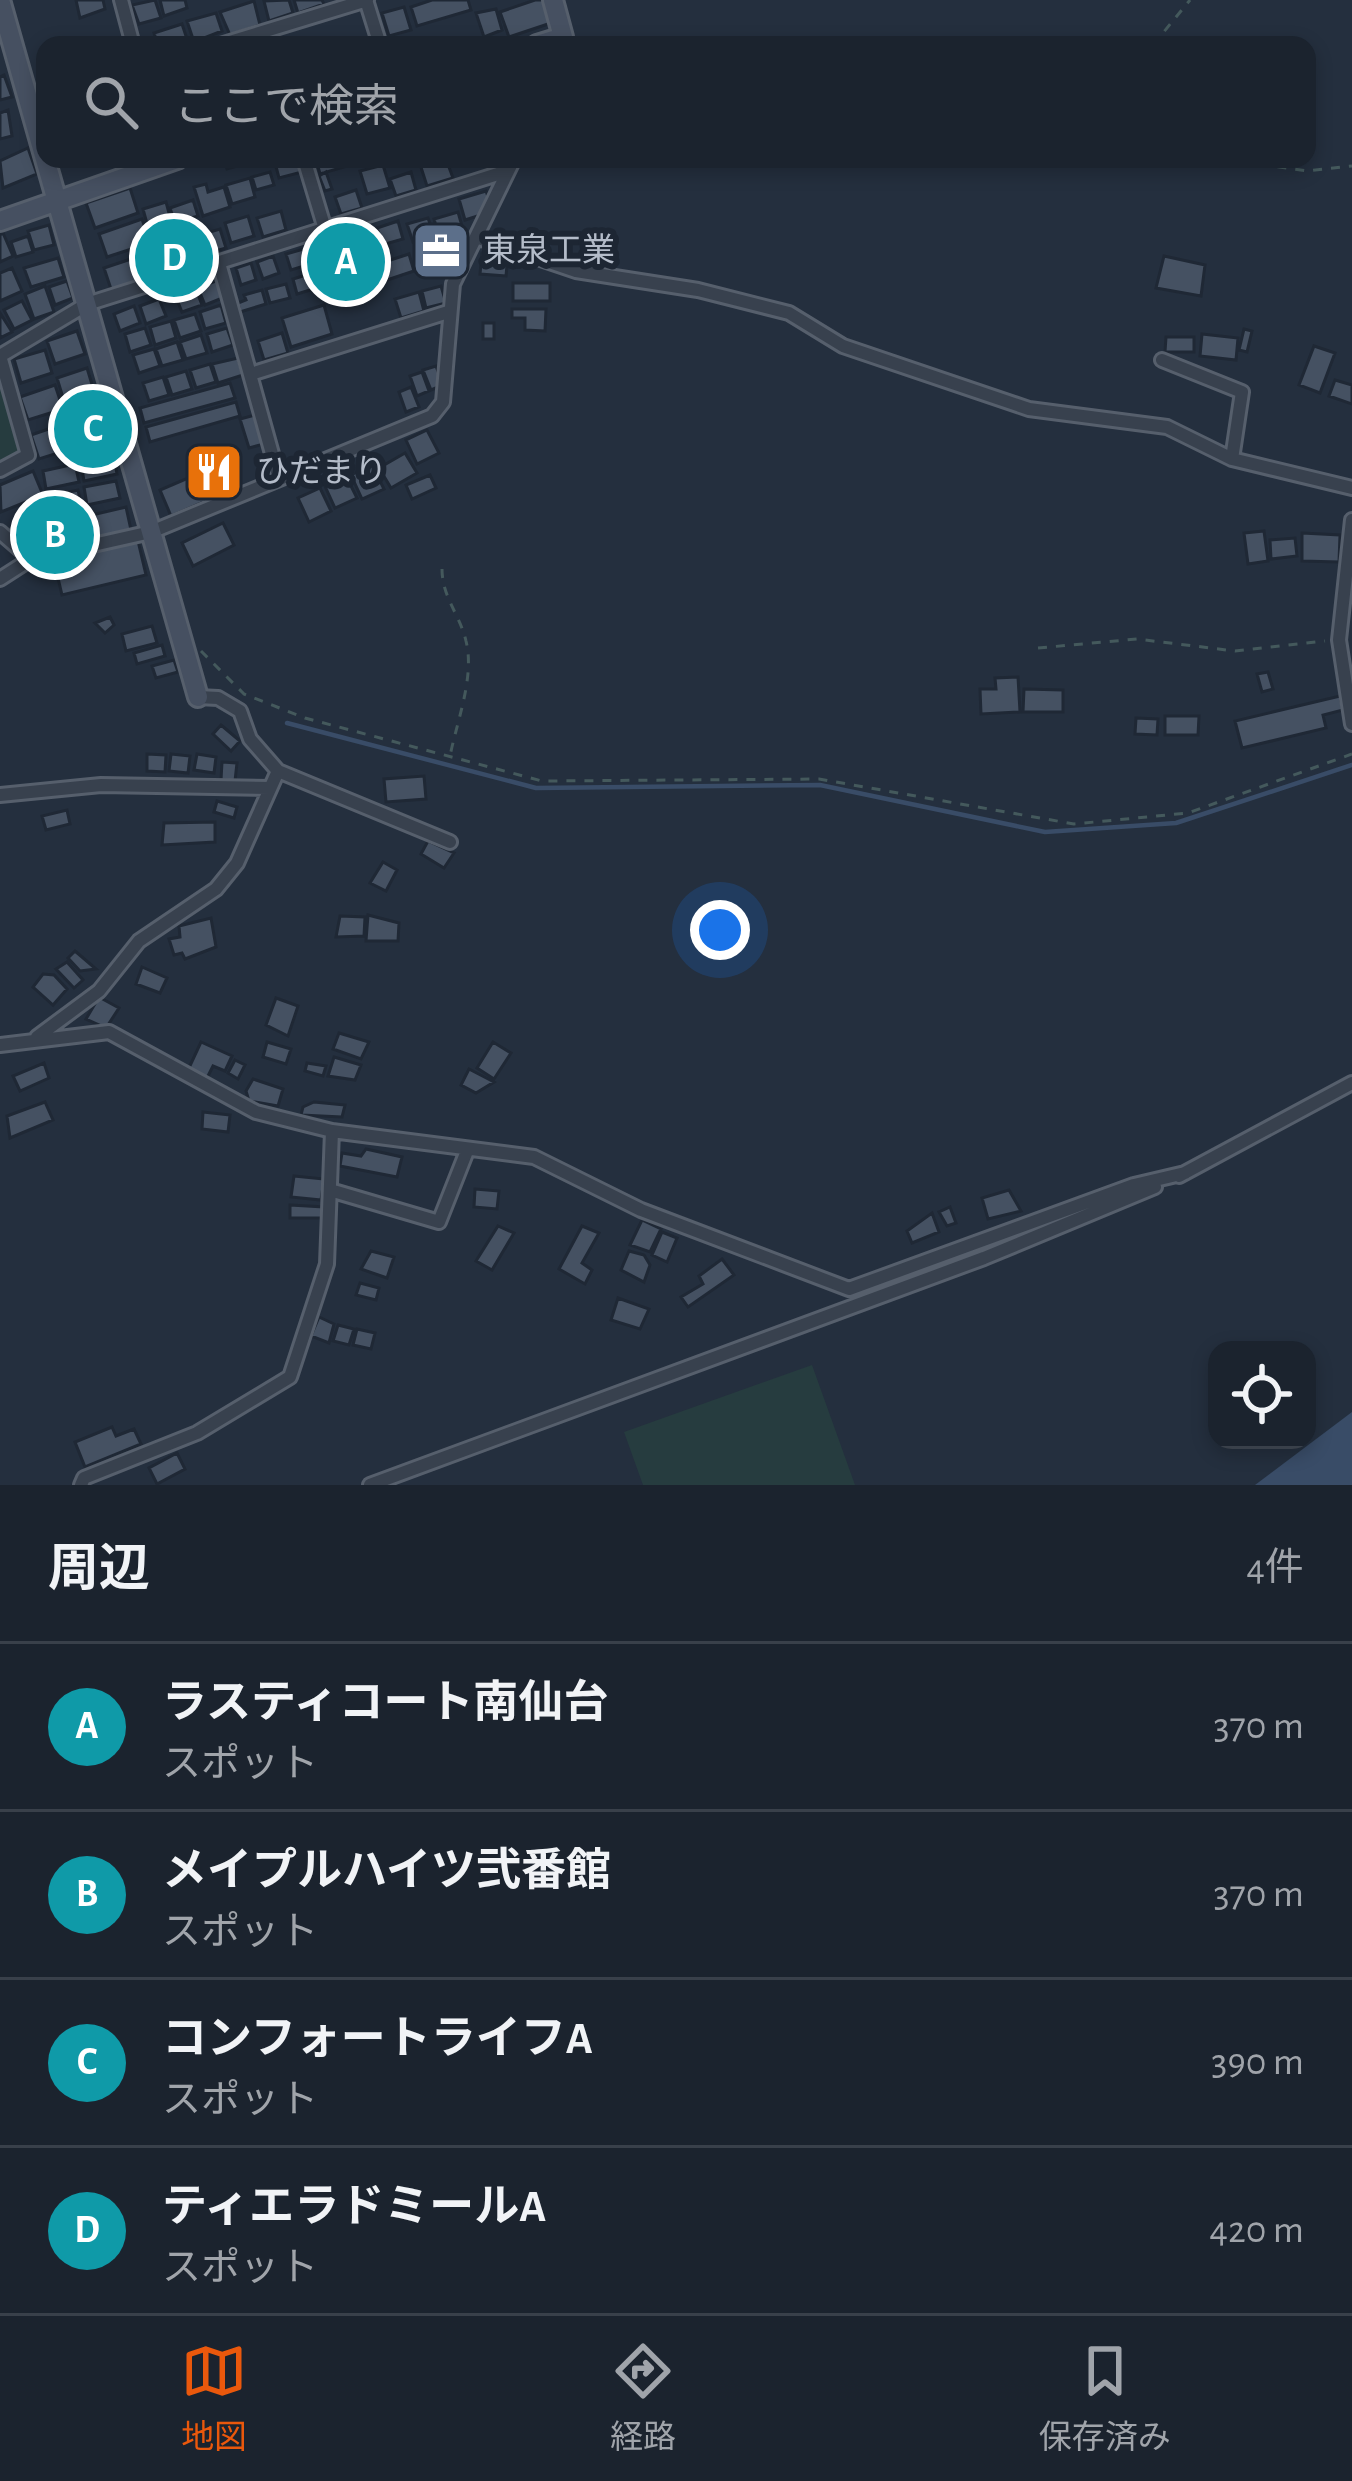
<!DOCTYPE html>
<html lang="ja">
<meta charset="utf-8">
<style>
body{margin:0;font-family:"Alegreya Sans","Noto Sans JP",sans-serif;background:#242b36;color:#f1f3f6}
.controls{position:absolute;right:36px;bottom:36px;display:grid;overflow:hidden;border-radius:24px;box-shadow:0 6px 18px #0003}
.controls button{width:108px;height:108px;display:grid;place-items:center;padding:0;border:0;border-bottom:3px solid #39404a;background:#1b232e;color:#f1f3f6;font:60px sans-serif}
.you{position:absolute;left:720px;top:930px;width:42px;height:42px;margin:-30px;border:9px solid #fff;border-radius:50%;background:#1a73e8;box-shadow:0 0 0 18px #1a73e833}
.badge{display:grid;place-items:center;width:78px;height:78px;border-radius:50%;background:#ea580c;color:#fff;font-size:39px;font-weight:700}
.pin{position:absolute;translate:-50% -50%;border:6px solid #fff;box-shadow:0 3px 12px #0006}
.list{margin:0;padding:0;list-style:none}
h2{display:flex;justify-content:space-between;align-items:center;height:156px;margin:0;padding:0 48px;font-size:51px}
h2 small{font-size:39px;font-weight:400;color:#a0a4aa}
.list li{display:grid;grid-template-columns:78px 1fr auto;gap:36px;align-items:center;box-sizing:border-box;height:168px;padding:0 48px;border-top:3px solid #39404a}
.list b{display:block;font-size:45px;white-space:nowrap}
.list p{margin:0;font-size:39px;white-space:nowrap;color:#a0a4aa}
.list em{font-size:39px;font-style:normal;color:#a0a4aa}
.icon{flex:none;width:66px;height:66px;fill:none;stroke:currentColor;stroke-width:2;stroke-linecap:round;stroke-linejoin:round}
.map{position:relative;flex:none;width:1352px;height:1485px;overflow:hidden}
.search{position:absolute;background:#1b232e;box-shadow:0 6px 18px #0003;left:36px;right:36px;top:36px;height:132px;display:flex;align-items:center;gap:30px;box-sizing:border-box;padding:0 42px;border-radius:24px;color:#a0a4aa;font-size:45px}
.sheet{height:828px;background:#1b232e}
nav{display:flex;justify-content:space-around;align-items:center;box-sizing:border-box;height:168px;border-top:3px solid #39404a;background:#1b232e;font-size:33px;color:#a0a4aa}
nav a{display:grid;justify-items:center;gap:6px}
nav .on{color:#ea580c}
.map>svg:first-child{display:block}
.green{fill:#263c3f}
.water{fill:#394c67}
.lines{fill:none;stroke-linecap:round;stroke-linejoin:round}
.stream{stroke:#394c67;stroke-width:4.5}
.building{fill:#455162;stroke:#1f2835;stroke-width:3}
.street-casing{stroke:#565f6c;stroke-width:18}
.secondary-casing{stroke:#565f6c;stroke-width:24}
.path{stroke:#44595c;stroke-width:3;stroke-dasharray:9 9;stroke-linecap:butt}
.street{stroke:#38414e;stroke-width:12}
.secondary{stroke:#465061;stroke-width:18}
.labels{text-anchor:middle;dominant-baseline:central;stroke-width:12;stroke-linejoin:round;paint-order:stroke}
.poi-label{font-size:33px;fill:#b4bcc9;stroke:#1d2633;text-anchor:start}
</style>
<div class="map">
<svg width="1352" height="1485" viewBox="0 0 1352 1485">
<rect width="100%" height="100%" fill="#242f3e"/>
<path class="green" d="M0,384L20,453L0,463Z
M812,1365L855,1485H643L624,1432Z"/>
<path class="water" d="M1352,1412V1485H1255Z"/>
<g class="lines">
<path class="stream" d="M287,723L536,788L820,785L1045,832L1176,823L1352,765"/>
</g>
<path class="building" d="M76,0H103L105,9L80,18Z
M155,0L161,18L139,24L132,5Z
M160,0H185L187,8L164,16Z
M289,0L293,13L269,21L264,1Z
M294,0H322L324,4L298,13Z
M432,0H468L471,10L417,26L411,7Z
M535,0H543L551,23L509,37L500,12Z
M254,1L260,25L230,35L220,12Z
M404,7L411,30L389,36L382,13Z
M496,9L502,30L484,37L476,13Z
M216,13L222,31L194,42L187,21Z
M182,24L188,42L158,45L154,33Z
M4,75L12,97L0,100V77Z
M8,110L12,136L0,139V113Z
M28,148L37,174L3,188L0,161Z
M224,159H242L244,164L227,169Z
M274,159H299L302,172L279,178Z
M316,159H360L361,162L320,174Z
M446,159L453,178L427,186L419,161Z
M383,165L390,188L367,194L360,171Z
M270,172L274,185L256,190L252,177Z
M326,172L332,189L325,191L319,176Z
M411,172L416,190L396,196L390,179Z
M250,178L255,197L232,204L226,185Z
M206,184L208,192L224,187L230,207L203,216L194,187Z
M130,188L138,213L95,228L86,203Z
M356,190L362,208L341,214L335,197Z
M486,191L490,202L484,214L465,220L459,199Z
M193,200L198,216L175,223L170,208Z
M166,202L172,224L149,231L143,209Z
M281,211L286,230L263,237L257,218Z
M458,212L462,226L438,233L434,219Z
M248,216L254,236L231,243L225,223Z
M428,218L434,235L413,242L407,224Z
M142,219L150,243L107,257L99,234Z
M398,221L403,239L382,245L377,228Z
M49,225L54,245L34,250L28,231Z
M220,229L226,248L202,255L196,236Z
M455,230L460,248L424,258L416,242Z
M3,233L13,256L0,262V235Z
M28,236L33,252L16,257L11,242Z
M194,238L202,263L155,279L147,254Z
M368,241L376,268L324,284L316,256Z
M307,248L311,264L291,270L286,254Z
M482,253L508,255L506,276L480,274Z
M409,254L414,271L387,280L381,263Z
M140,256L148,280L112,292L104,268Z
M273,256L279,273L263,279L257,262Z
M1164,256L1205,265L1201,296L1156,288Z
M58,258L64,277L31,287L24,268Z
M251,263L256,280L241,285L236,268Z
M12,268L22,291L0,301V273Z
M316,272L320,287L297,294L293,279Z
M218,280L225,297L205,305L198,288Z
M67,281L73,298L55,305L49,287Z
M513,283H550V301H513Z
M286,284L290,298L270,303L266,289Z
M45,286L54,312L34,319L25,294Z
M441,286L446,303L426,308L422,291Z
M195,287L202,305L182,312L175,295Z
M262,290L266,304L240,312L238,303L246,300L244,295Z
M419,292L424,311L401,318L395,299Z
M159,299L166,316L146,324L140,306Z
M22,301L32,320L14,329L4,310Z
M221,305L226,323L205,329L200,312Z
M324,305L332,334L291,347L282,318Z
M134,306L140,323L120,331L114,314Z
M512,309H546L545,331L525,330V318H512Z
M0,313L12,332L0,338Z
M195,314L201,331L180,338L174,320Z
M171,321L176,338L155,345L150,327Z
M483,323H494V339H483Z
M145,328L151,345L130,352L125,334Z
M227,328L233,345L212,352L207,334Z
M1244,329L1252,331L1247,352L1239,350Z
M77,331L85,354L55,364L47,341Z
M282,333L288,353L264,360L258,341Z
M1202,334L1238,338L1236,360L1200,356Z
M201,335L207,353L186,359L180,342Z
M1166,337H1194V352H1165Z
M177,342L183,360L162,366L156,349Z
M1314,346L1335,353L1320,393L1299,385Z
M154,349L160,366L139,373L133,355Z
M45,350L52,373L21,383L14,359Z
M238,358L243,375L218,383L212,364Z
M210,364L216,382L196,388L190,370Z
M436,366L443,385L431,390L423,370Z
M87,368L94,391L64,401L57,378Z
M186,371L192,389L172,395L166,377Z
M422,372L429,391L417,396L410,376Z
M163,377L169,395L149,401L143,383Z
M1335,380L1352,385V404L1329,396Z
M230,383L235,398L144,423L140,408Z
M55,385L63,409L28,420L20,397Z
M411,387L419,407L406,412L399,392Z
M236,402L240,416L150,442L146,427Z
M106,412L114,436L79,447L71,423Z
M255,415L264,444L249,448L240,419Z
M66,423L74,448L39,459L31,435Z
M427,430L439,453L417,464L406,440Z
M405,453L417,473L391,488L379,468Z
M114,457L117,474L84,481L81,463Z
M228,461L238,484L210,497L200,474Z
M75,464L79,482L46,489L43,471Z
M372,465L384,489L362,499L351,475Z
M33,471L43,495L1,512L0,485Z
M345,474L357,498L335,508L324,484Z
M195,475L206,501L171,516L160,490Z
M430,475L436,488L412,499L406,485Z
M116,481L120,498L87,505L84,487Z
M320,488L331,511L309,522L298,498Z
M78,490L82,508L49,514L46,497Z
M126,507L131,530L85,540L79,518Z
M75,518L80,541L34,551L29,529Z
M223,523L234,545L193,566L182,543Z
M1264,531L1268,561L1248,564L1244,533Z
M1302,533L1340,535L1339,562L1302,561Z
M1295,538L1297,556L1271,559L1270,540Z
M138,541L146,575L62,595L54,561Z
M110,617L114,625L105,633L95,623Z
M152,626L157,643L126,651L122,634Z
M162,645L165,656L137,664L134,653Z
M174,660L178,672L156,678L152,666Z
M1268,672L1273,689L1262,692L1257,674Z
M1018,677L1020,712L981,714L980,689H996L995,678Z
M1024,689L1063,690V712H1023Z
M1340,696L1343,710L1323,715L1326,728L1242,748L1235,721Z
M1165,716H1199L1198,735H1165Z
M1136,718L1158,719L1157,735L1135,734Z
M221,725L240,741L231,751L213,734Z
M147,754L166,755L165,772L147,771Z
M171,754L190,756L188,773L169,771Z
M197,754L216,757L214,773L194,770Z
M222,762L237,763L235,781L221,780Z
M424,776L426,799L386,802L384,779Z
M217,801L237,807L234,818L214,812Z
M67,810L70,824L46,830L42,816Z
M215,822V842L162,845L164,823Z
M428,841L454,853L444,868L421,854Z
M383,862L397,870L386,891L370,883Z
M368,915L399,923L398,941H366Z
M340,916L365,917L364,936L336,937Z
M211,918L216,947L185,959L182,953L174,955L169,939L180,937L179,926Z
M75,951L96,969L80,971L68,958Z
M67,962L83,980L74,988L56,969Z
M142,967L167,978L160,993L136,984Z
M43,974L54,975L67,989L53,1005L33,987Z
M99,997L119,1008L106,1028L86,1019Z
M276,998L298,1006L288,1036L266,1025Z
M339,1033L369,1042L361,1059L333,1049Z
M201,1042L232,1056L225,1071L213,1066L207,1078L188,1070Z
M267,1042L291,1049L286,1064L263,1057Z
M493,1042L511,1053L494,1079L477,1068Z
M334,1057L361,1065L355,1080L328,1076Z
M235,1060L245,1065L238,1079L228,1073Z
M44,1063L49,1078L20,1091L13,1076Z
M307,1063L326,1066L323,1076L305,1071Z
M469,1069L494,1082L476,1093L461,1085Z
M253,1079L283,1089L278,1106L249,1101L246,1091Z
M45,1102L53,1120L10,1138L7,1116Z
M314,1102L345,1105L342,1117L301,1115L303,1107Z
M203,1112L230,1115L228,1132L202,1129Z
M366,1149L402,1157L397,1177L340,1166L342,1153L361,1156Z
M294,1176L324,1179L321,1200L291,1197Z
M475,1189L499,1191L497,1209L474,1207Z
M1009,1190L1021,1211L988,1219L982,1198Z
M290,1205L324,1207L323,1218H290Z
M950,1207L956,1223L947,1226L939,1212Z
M932,1213L939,1232L912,1243L907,1231Z
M642,1220L661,1229L650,1252L630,1245Z
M498,1226L514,1233L492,1270L476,1261Z
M582,1226L599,1233L582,1263L592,1270L585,1284L559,1269Z
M662,1232L677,1238L667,1262L652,1255Z
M371,1251L394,1257L387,1278L361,1269Z
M629,1251L644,1255L650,1265L644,1282L621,1270Z
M722,1259L734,1275L688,1307L681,1297L703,1284L699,1276Z
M360,1283L379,1288L376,1300L356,1295Z
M618,1298L649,1309L640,1329L611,1320Z
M319,1317L334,1324L329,1343L311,1336Z
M338,1325L354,1329L349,1345L333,1341Z
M357,1329L375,1333L371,1349L353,1345Z
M112,1427L116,1436L134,1429L141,1444L85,1467L75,1442Z
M177,1453L185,1469L157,1484L149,1468Z"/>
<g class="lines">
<g class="street-casing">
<path id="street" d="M121,0L133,45
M366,0L380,45
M220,45L367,0
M304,159L325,229
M476,237L576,271L698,290L789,313L843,346L1029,409L1167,427L1232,459L1352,488
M219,263L279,479
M1162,360L1242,392L1232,459
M251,374L448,312
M0,470L28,455L0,356L87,304L504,172
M1352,520L1339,640L1352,724
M0,532L31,559
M0,579L31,559L151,532L432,416L443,402L453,284L514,159
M198,697L218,698L240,711L250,739L278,771L450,842
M0,795L101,785L270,788
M37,1037L99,991L139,941L216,889L237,863L278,771
M0,1045L109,1032L256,1112L332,1131L534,1157L641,1210L849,1289L1134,1185L1185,1173
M1179,1176L1352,1083
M330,1190L439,1222L467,1151
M81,1485L84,1478L197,1433L290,1377L327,1264L332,1131
M370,1485L984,1258L1155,1187"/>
</g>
<g class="secondary-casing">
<path id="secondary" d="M0,0L45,159
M537,45L563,37L553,0
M45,159L198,697
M0,221L177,159"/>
</g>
<path class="path" d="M1153,45L1190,0
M1224,159L1307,171L1352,166
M442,569C442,597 460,615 466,641C475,676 457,721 450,756
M1038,648L1137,639L1235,651L1325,641
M201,651L244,694L305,718L542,781L819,779L1074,824L1188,813L1352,754"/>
<use href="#street" class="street"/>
<use href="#secondary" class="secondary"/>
</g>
<defs>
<g id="office-square" transform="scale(3)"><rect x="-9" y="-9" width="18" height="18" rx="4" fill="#5c6f8a" stroke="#1d2633"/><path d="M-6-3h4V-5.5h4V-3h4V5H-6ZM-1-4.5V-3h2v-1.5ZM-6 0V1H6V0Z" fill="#fff"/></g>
<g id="restaurant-square" transform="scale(3)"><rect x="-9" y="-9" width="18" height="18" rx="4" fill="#e8710a" stroke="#1d2633"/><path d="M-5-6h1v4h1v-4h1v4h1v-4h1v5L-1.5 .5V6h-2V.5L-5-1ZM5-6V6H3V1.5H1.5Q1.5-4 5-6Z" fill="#fff"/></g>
</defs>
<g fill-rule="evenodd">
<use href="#office-square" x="441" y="251"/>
<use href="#restaurant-square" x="214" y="472"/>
</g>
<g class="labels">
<g class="poi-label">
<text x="483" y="251">東泉工業</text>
<text x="256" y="472">ひだまり</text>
</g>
</g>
</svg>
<div class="controls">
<button><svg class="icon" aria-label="locate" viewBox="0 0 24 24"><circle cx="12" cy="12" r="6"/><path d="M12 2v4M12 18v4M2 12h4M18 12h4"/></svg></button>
</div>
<div class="you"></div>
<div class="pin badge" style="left:346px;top:262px;background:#0f9aa8">A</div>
<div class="pin badge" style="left:55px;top:535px;background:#0f9aa8">B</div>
<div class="pin badge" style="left:93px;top:429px;background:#0f9aa8">C</div>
<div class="pin badge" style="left:174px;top:258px;background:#0f9aa8">D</div>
<div class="search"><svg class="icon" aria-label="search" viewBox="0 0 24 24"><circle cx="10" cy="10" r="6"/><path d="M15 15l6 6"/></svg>ここで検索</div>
</div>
<section class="sheet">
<h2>周辺<small>4件</small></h2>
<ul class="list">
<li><span class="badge" style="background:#0f9aa8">A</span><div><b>ラスティコート南仙台</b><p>スポット</p></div><em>370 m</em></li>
<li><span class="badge" style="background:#0f9aa8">B</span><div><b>メイプルハイツ弐番館</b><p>スポット</p></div><em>370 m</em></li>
<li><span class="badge" style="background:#0f9aa8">C</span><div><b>コンフォートライフA</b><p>スポット</p></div><em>390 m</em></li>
<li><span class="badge" style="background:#0f9aa8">D</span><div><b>ティエラドミールA</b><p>スポット</p></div><em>420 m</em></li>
</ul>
</section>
<nav>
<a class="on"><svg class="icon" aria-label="map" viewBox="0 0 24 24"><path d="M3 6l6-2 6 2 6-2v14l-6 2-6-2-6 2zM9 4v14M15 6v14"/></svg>地図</a>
<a><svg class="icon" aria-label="directions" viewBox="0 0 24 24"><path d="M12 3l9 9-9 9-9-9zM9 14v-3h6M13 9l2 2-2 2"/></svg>経路</a>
<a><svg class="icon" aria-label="saved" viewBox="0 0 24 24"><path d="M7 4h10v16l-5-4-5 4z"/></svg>保存済み</a>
</nav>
